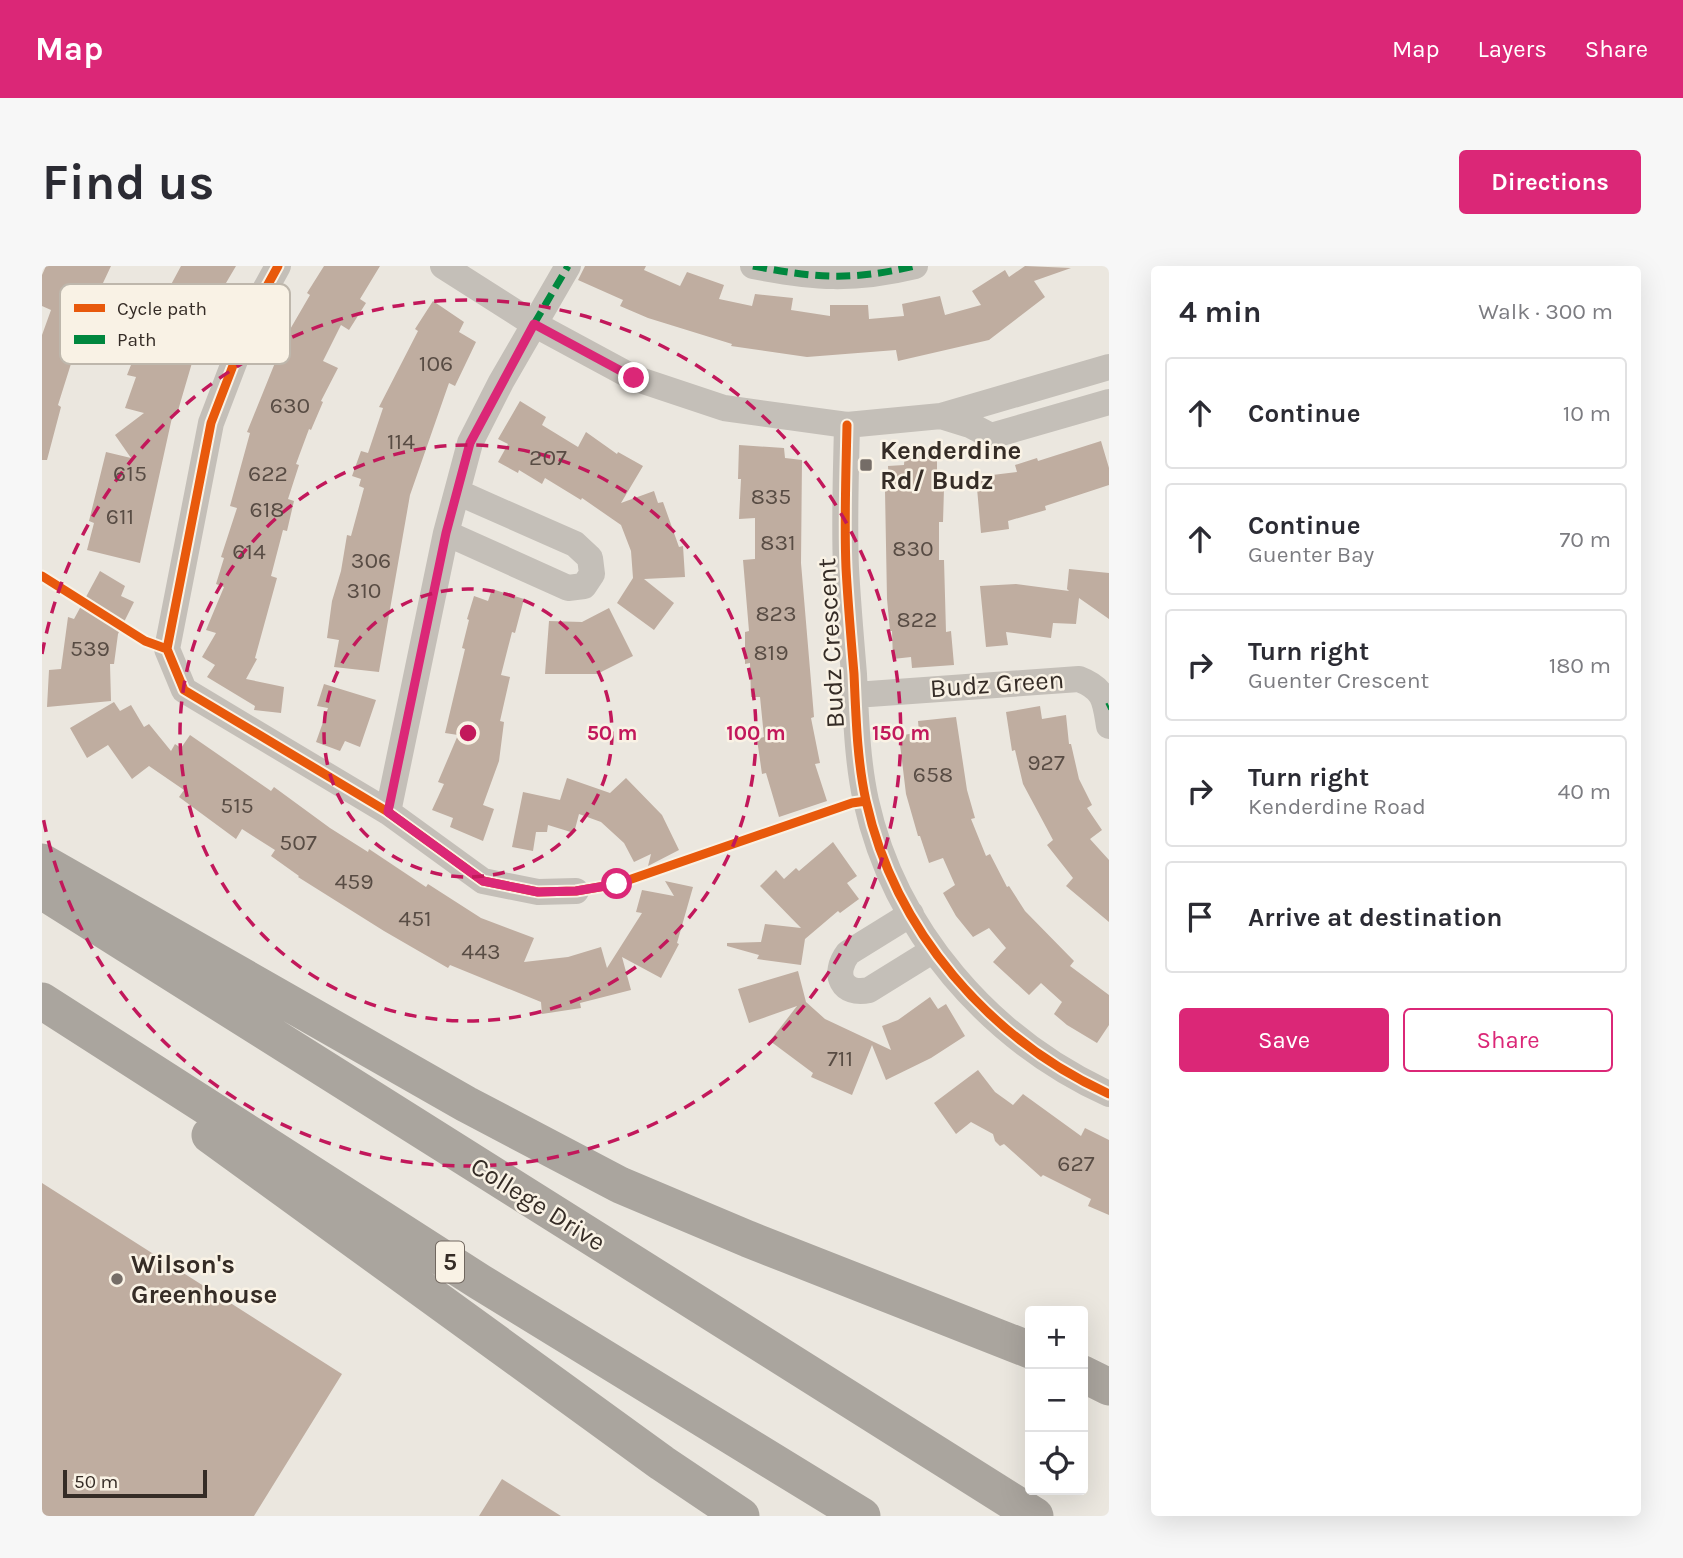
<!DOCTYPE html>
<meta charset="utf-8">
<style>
body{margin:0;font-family:Karla,sans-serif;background:#f7f7f7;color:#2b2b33}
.controls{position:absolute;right:21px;bottom:21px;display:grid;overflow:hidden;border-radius:7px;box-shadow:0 7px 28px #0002}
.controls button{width:63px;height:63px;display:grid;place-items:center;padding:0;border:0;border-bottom:2px solid #e1e1e2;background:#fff;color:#2b2b33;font:35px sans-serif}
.scale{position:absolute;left:21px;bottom:18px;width:144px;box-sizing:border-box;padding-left:7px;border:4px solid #352c26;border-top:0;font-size:19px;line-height:24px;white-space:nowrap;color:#352c26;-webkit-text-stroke:5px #f9f2e5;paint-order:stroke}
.stop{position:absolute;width:21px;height:21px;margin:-16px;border:5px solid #db2777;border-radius:50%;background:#fff}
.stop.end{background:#db2777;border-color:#fff;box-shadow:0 2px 7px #0008}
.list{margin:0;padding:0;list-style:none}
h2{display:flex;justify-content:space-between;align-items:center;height:91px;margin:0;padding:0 28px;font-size:30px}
h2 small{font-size:23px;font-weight:400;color:#7c7c81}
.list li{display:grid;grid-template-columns:46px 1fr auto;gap:21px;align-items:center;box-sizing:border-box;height:112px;margin:0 14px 14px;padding:0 14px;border:2px solid #e1e1e2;border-radius:7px}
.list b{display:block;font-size:26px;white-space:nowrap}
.list p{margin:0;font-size:23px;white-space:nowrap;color:#7c7c81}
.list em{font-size:23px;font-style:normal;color:#7c7c81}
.actions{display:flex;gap:14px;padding:21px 28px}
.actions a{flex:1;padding:16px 0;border:2px solid #db2777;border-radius:7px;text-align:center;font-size:24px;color:#db2777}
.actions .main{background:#db2777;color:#fff}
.icon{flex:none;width:38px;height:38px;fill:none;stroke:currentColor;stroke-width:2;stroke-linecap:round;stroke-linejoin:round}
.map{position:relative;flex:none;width:1067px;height:1250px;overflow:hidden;border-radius:7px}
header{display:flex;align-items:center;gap:42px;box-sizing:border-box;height:98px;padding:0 35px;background:#db2777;color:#fff}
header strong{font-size:33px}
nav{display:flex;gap:38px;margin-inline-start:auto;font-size:24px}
.intro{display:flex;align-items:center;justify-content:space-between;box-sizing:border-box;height:168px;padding:0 42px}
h1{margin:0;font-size:49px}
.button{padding:18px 32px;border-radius:7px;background:#db2777;color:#fff;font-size:24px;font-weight:700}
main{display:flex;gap:42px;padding:0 42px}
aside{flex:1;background:#fff;border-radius:7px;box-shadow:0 7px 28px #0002}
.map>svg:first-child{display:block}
.building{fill:#bfada0}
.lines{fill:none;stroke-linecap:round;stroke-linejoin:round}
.minor{stroke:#c4bfb8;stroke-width:26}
.highway{stroke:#aaa59e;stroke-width:37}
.quiet{stroke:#00873e;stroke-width:7;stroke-dasharray:14 7;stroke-linecap:butt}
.cycleway-casing{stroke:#f9f2e5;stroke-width:13}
.cycleway{stroke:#e8590c;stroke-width:9}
.route{stroke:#db2777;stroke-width:9}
.ring{fill:none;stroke:#c2185b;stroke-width:3.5;stroke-dasharray:12 9}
.poi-dot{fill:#756d67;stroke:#f9f2e5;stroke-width:2.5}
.labels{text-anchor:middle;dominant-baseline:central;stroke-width:5;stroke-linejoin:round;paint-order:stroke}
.number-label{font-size:23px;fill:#584c44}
.shield{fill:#f9f2e5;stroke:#70675f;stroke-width:2}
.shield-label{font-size:24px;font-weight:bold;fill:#352c26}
.poi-label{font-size:26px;font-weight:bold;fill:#352c26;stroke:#f9f2e5;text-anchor:start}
.street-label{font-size:26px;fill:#352c26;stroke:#f9f2e5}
.key{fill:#f9f2e5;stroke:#beb7ac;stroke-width:2}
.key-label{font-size:19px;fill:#352c26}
.centre{fill:#c2185b;stroke:#f9f2e5;stroke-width:3.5}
.ring-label{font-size:21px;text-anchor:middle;font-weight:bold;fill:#c2185b;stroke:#f9f2e5;stroke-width:5;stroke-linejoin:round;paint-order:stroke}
</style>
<header>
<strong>Map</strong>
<nav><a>Map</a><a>Layers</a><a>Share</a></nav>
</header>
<div class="intro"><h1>Find us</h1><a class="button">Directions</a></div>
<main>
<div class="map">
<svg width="1067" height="1250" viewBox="0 0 1067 1250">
<rect width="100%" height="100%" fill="#ebe7df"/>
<path class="building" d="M4,0H69L53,34L41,66H39L16,139L19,141L5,194H0V69L9,44L0,40V9Z
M139,0H194L174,34L176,35L152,90L135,148L131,147L98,297L45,284L52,257L47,255L64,186L89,192L73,169L102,147L83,142L94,111L85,109L100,71L97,70L111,38L117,41Z
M282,0H338L318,33L324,37L307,64L299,59L281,95L296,102L279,135L281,136L269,164L267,163L254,198L257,199L246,233L252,235L245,265L241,264L229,310L235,312L213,392L215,393L204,413L242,421L239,447L212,444L213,440L165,411L173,399L160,391L174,367L164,364L182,321L174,318L182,292L179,291L195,242L188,240L208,167L205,166L243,72L268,29L265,27Z
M543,0H604L602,4L638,20L645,6L682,19L677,33L710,40L713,28L751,32L749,44L788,50V39H826L827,53L862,50L860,38L898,30L903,49L939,39L930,25L963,4L967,11L983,0L1029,2L992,15L1003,31L947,74L856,95L854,84L765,91L689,80L690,78L606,52L578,40L581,34L536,14Z
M391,35L422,56L417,66L434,76L413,120L407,117L368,229L337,406L292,401L297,374L285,372L290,335L299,305L305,269L309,270L322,222L317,220L319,213L310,210L319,185L326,187L341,142L337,141L376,65L373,63Z
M478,135L504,151L500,159L536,181L544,166L575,188L576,186L601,200L579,237L612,225L616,237L621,236L637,281L641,280L643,311L602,313L632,337L612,364L575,337L591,312L589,285L579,259L540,232L539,234L503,212L500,218L477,204L476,207L456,196L466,178L456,173Z
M1059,175L1067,202V219L1003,240L1004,244L966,255L967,263L939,267L934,211L975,206L973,199L995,192L996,195Z
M697,179L742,182L743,192L760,194L759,297L772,451L769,452L778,497L773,498L785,535L737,551L724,507L720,508L715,473L722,471L718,431H709L708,397L703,398V366L707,365L701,294L713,293V252L697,253L699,213H696Z
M895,184V224L902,223L901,256H897V294H902L904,366L909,365L912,399L870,402L869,391L851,393L850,365H848L845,333L843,225L847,224L846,200L862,199L863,185Z
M1027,303L1067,307V353L1037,332L1034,358L1011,357L1009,372L964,366L966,379L944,381L938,320L974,318L1027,325L1025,323Z
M58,305L83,320L79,330L92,336L76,368L72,398H68L69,435L5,441L7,404L19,403L26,351L32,353Z
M450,323L482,333L473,367L470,366L459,409L468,411L458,455L462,456L457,495L441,539L452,543L441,575L408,561L411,552L390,544L402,518L396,516L416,469L403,467L423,383L420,382L427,354L425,353L432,330L446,335Z
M567,342L591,390L555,408H503L507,355L540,356Z
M282,418L334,434L318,481L303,475L298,485L274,476L286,442L275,440Z
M72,436L78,445L89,439L102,461L107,458L129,485L133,478L139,482L148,469L229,525L232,521L288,562L326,586L327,583L384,621L386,618L439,652L492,672L482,696L526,691L559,681L565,702L600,647L594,646L600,624L632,630L623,615L651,621L635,677L637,678L619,712L580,691L589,724L538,737L539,742L500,748L499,736L408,699L406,702L342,665L256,611L257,610L229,590L233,584L200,563L194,573L137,531L142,524L107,500L90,513L66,479L45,492L28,462Z
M998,440L1000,453L1024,449L1027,478H1029L1037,513L1050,539L1045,542L1060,564L1048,573L1067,594V656L1024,620L1031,612L1005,579L1011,574L981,518L973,484L970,485L964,446Z
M914,451L925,524L933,552L929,553L944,590L948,588L965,621L967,620L983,645L1032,695L1028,700L1067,729V759L1055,777L1025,759L1012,748L1020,736L999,717L987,729L951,696L964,682L947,662L931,671L914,650L901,627L913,619L901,592L887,597L878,570H876L864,528L857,470L877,466L876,455Z
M525,512L568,527L584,512L620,549L637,584L606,600L609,588L592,596L582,577L559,556L537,548L532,567L506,559L505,566H494L491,585L470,581L481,526L518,534Z
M791,576L815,610L805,617L817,633L798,647L796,645L763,673L759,699L715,693L717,689L685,680V677L719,676L723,658L759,662L718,620L734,604L742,613L754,602L757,605Z
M756,705L764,736L783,753L849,784L840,760L856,754L888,731L896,743L904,738L923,770L889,792L844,814L830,779L810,829L769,811L771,807L728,775L755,740L707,757L696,723Z
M936,804L953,826L971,839L981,828L1039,870L1043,862L1067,874V949L1046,940L1049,933L1001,909L999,911L962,878L958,880L953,875L951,868L929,856L914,868L892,837Z
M0,917L300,1108L212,1250H0Z
M460,1213L519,1250H437Z"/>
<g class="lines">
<path class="minor" d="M236,0L213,42L169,157L125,383L142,424L346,546L441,615L496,626L534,625
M401,0L492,58L592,112L682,142L805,159L899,150L1067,101
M711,0C773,12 810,15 873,0
M899,150L928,159L949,170L1067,136
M805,159C804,206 802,255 804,302C806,338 809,373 812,408C814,451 815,494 824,535C853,665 947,773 1067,828
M404,267L526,322L542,320L550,308L548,292L533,278L415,226
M813,429L1037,413C1063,423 1063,435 1067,460
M346,546L404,267L428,177L459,116L526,0
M869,648L806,687C790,708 800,730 827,724L890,685"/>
<path class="highway" d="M0,596L424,838L578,919L706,973L988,1084
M0,625L993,1250
M0,735L438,1016L820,1250
M168,869L620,1197L699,1250
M1041,1108L1067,1121"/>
<path class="quiet" d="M711,0C773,12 810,15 873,0
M492,58L526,0
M1065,441L1067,440"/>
<g class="cycleway-casing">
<path id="cycleway" d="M236,0L213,42L169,157L125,383L142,424L346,546L441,615L496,626L534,625L575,618L810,537L824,535
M805,159C804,206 802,255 804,302C806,338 809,373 812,408C814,451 815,494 824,535C853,665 947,773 1067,828
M0,310L103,375L125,383"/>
</g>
<use href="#cycleway" class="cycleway"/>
</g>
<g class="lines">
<path class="route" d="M575,618L534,625L496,626L441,615L346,546L404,267L428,177L492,58L592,112"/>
</g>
<g class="ring">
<circle cx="426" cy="467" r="144"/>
<circle cx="426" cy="467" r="288"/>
<path d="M0 388A433 433 0 1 1 0 546"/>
</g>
<g class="poi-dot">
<rect x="817" y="192" width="14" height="14" rx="3.5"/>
<circle cx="75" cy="1013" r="7"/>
</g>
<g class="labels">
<g class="number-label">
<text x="394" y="97">106</text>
<text x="248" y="139">630</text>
<text x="359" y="175">114</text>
<text x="506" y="191">207</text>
<text x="88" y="207">615</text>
<text x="226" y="207">622</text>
<text x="729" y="230">835</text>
<text x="225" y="243">618</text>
<text x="78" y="250">611</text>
<text x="736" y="276">831</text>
<text x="871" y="282">830</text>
<text x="207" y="285">614</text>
<text x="329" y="294">306</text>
<text x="322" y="324">310</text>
<text x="734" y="347">823</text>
<text x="875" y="353">822</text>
<text x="48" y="382">539</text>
<text x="729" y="386">819</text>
<text x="1004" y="496">927</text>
<text x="891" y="508">658</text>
<text x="195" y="539">515</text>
<text x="256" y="576">507</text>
<text x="312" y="615">459</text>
<text x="373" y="652">451</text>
<text x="439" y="685">443</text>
<text x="798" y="792">711</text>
<text x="1034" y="897">627</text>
</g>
<rect class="shield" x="394" y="975.5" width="28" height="41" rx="5"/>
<g class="shield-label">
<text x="408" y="996">5</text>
</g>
<g class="poi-label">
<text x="838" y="184">Kenderdine<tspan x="838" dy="30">Rd/ Budz</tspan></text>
<text x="89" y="998">Wilson's<tspan x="89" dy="30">Greenhouse</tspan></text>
</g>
<g class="street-label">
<text transform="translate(789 377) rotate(-93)">Budz Crescent</text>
<text transform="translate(955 418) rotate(-4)">Budz Green</text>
<text transform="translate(496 938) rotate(32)">College Drive</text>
</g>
</g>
<rect x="18" y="18" width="230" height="80" rx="10" class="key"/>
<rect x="32" y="38" width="31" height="8" fill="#e8590c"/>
<rect x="32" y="69" width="31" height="9" fill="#00873e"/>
<g class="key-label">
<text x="75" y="49">Cycle path</text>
<text x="75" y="80">Path</text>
</g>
<circle cx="426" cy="467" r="10" class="centre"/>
<g class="ring-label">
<text x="570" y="474">50 m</text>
<text x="714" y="474">100 m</text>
<text x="859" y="474">150 m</text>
</g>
</svg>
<div class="controls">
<button>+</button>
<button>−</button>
<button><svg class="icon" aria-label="locate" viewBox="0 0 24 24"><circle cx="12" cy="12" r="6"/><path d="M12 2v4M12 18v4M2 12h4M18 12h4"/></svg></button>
</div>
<div class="scale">50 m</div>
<div class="stop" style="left:575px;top:618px"></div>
<div class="stop end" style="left:592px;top:112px"></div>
</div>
<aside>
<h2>4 min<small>Walk · 300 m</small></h2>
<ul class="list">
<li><svg class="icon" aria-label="ahead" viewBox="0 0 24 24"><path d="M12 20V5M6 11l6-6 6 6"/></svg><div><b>Continue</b></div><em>10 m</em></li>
<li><svg class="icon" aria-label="ahead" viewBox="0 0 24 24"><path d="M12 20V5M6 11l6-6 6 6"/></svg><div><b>Continue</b><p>Guenter Bay</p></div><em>70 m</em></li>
<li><svg class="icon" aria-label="right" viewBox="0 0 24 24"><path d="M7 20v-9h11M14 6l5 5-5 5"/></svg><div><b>Turn right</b><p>Guenter Crescent</p></div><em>180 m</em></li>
<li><svg class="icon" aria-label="right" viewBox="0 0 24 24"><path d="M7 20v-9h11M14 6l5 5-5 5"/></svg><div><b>Turn right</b><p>Kenderdine Road</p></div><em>40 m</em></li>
<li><svg class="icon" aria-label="arrive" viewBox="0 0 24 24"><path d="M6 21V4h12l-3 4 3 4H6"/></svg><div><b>Arrive at destination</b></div></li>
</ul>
<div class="actions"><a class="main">Save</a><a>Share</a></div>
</aside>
</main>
